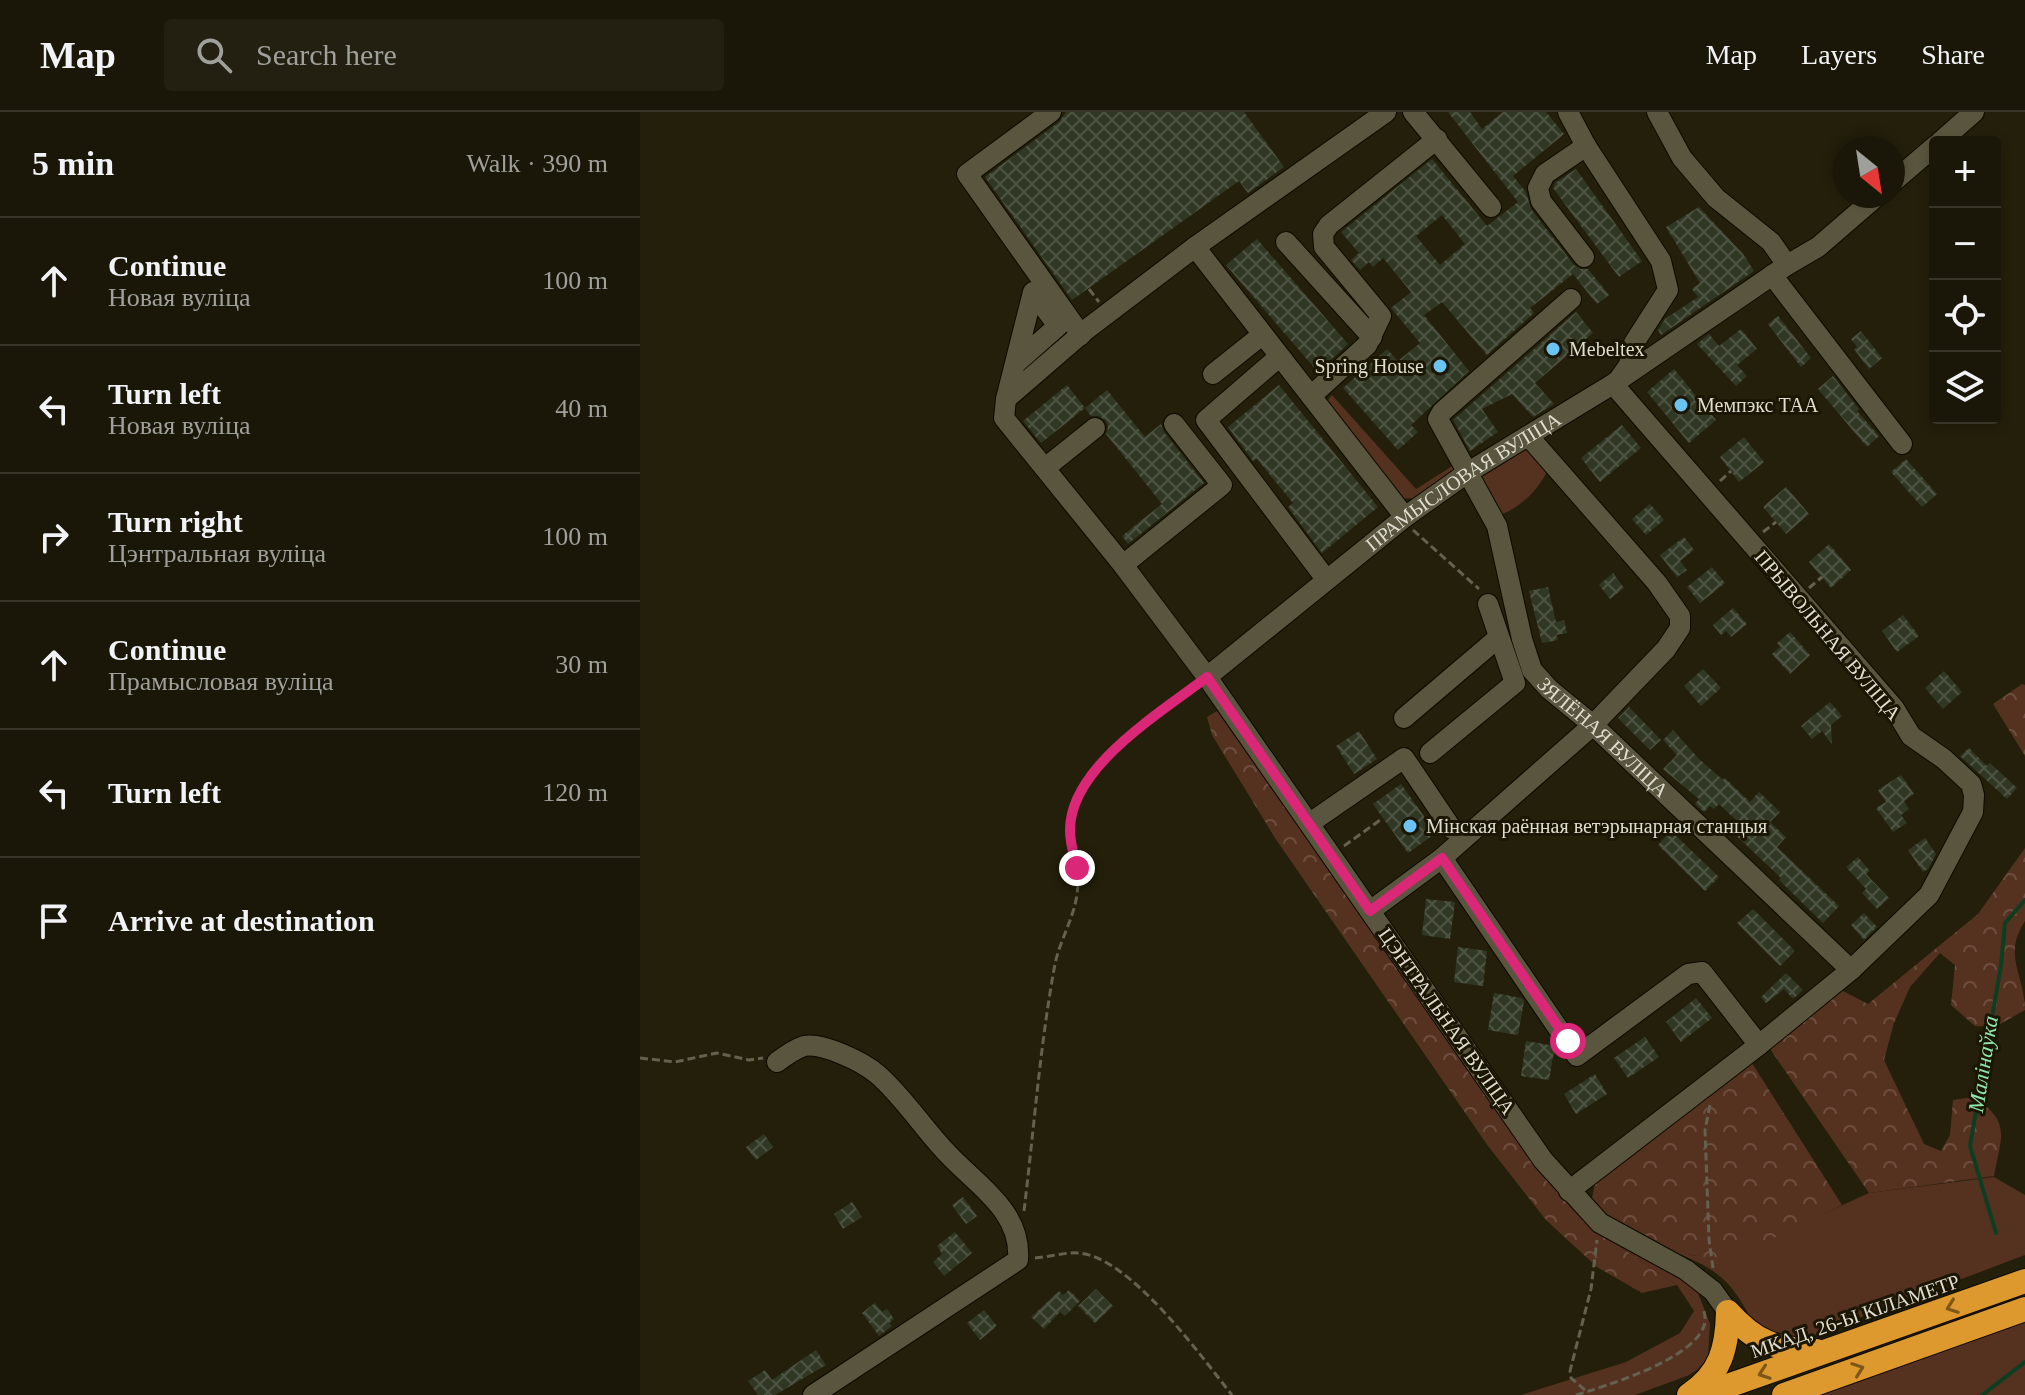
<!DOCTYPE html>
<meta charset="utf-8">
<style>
body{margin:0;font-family:"Times New Roman",serif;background:#232012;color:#f1f3f6}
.controls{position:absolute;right:24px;top:24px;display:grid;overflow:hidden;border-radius:8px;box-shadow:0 4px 12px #0003}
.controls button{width:72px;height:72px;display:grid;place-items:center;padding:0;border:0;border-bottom:2px solid #383629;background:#1a1708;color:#f1f3f6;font:40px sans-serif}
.compass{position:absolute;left:1193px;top:24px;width:72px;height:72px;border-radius:50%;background:#1a1708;box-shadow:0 4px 12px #0003;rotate:150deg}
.stop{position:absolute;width:24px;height:24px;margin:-18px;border:6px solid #db2777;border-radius:50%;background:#fff}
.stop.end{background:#db2777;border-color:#fff;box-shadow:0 2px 8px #0008}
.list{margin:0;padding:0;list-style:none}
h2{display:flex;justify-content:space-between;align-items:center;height:104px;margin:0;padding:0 32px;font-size:34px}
h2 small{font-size:26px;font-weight:400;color:#9f9f9c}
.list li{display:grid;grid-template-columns:52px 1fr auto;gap:24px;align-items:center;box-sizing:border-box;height:128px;padding:0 32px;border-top:2px solid #383629}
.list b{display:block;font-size:30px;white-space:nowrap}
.list p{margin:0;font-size:26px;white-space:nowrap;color:#9f9f9c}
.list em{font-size:26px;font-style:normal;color:#9f9f9c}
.icon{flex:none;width:44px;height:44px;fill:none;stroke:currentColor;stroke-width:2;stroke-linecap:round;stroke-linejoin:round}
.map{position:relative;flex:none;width:1385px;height:1283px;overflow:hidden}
header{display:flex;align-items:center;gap:48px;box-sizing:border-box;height:112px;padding:0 40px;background:#1a1708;border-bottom:2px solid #383629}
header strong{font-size:38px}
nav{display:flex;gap:44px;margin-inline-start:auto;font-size:28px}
.search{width:560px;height:72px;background:#232012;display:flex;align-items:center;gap:20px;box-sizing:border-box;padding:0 28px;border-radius:8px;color:#9f9f9c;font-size:30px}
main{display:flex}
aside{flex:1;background:#1a1708}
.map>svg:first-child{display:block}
.green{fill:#553120}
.forest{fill:url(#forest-crowns)}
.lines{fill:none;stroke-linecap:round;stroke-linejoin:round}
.stream{stroke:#0e3e21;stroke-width:4}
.building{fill:url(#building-cross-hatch);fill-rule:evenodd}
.minor-casing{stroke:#0c0900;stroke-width:22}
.highway-casing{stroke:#0c0900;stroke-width:26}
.path{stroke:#64614f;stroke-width:3;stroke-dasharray:8 4;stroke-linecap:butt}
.minor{stroke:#59553e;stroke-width:20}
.highway{stroke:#dd982e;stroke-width:24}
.oneway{stroke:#7c5718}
.route{stroke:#db2777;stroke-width:10}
.poi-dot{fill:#6ac3f1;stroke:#1a1603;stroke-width:3}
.labels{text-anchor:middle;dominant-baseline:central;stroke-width:6;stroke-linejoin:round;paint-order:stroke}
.poi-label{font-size:20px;fill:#dfddd0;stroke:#1a1603;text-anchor:start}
.street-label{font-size:20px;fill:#dfddd0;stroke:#1a1603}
.water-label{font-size:22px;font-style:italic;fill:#91e7aa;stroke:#1a1603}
</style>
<header>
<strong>Map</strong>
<div class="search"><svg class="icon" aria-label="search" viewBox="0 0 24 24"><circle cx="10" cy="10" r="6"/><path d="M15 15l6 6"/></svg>Search here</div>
<nav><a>Map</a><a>Layers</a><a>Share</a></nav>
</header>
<main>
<aside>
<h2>5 min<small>Walk · 390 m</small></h2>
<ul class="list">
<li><svg class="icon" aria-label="ahead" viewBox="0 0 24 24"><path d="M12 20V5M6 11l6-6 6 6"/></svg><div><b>Continue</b><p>Новая вуліца</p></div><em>100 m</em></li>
<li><svg class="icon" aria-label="left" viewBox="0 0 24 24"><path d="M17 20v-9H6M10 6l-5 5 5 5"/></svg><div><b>Turn left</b><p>Новая вуліца</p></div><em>40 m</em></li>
<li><svg class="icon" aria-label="right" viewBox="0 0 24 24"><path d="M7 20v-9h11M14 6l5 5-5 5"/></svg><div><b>Turn right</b><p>Цэнтральная вуліца</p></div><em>100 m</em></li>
<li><svg class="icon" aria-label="ahead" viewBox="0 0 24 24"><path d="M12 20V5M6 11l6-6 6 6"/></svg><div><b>Continue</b><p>Прамысловая вуліца</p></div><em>30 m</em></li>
<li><svg class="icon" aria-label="left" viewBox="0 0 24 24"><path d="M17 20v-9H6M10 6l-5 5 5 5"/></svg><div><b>Turn left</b></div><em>120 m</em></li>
<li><svg class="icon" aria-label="arrive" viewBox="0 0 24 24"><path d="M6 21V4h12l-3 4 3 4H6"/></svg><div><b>Arrive at destination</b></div></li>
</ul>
</aside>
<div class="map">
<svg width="1385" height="1283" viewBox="0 0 1385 1283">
<defs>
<pattern id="forest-crowns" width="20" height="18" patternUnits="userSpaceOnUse" patternTransform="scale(2)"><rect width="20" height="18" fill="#553120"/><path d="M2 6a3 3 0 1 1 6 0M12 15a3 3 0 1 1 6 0" fill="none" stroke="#6d4e3f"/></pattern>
<pattern id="building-cross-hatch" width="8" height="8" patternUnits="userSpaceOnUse" patternTransform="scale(2)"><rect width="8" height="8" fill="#303824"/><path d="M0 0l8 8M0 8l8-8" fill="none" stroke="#4e5443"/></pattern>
</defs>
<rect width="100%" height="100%" fill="#231f0a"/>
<path class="green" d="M692,283L776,377L814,353L817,358L776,387L763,386L688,296V288Z
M892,336L907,359C900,376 880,396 862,402L853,396L837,363L883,337Z
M1354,1065L1385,1083V1143L1166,1226C1102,1231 1116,1192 1077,1162C1061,1149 1039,1143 1021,1134L1054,1144L1113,1134L1229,1081Z
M936,1094L1042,1167L1058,1181L1070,1212L1068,1246L1057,1258L1047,1264L995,1283H881L986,1250L1040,1221L1054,1199L1037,1173L951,1115L932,1097Z
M1385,1209V1283H1180L1183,1282Z"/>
<path class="forest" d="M1382,572L1385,573V644L1353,592Z
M577,599L895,1050L932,1097L951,1115L1037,1173L1002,1181L957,1155L906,1108L848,1034L635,726L572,623L567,605Z
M1385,736V809C1362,844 1385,864 1385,898L1355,915L1335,914L1311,893L1315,853L1300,841L1270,875L1254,911L1244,948L1284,1032L1301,1039L1310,1023L1313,988L1334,985C1372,1011 1361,1024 1354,1064L1229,1081L1128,934L1201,878L1228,892L1338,802Z
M1110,948L1202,1093C1173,1107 1106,1143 1078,1145C1051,1147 1025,1136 1002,1124C982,1115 966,1107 951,1091L956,1067Z"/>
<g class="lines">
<path class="stream" d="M1356,1121L1330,1034L1361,853L1365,811L1385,788
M1342,1283L1385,1250"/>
</g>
<path class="building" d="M426,0H604L644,55L608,81L599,69L432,188L345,65L419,10Z
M808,0H830L842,17L863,0H906L924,22L873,64L886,80L891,97L934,153L940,157H948L969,183L957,192L933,162L890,196L894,201L847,243L802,190L784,203L829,259L771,313L778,320L758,338L703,276L747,237L758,249L780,231L751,196L771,180L743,146L733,155L729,150L720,158L711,148L719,141L701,120L792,47L847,114L878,90ZM802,103L825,132L800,153L776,124Z
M936,57L1002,149L979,165L913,76L915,71Z
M1059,95L1103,142L1114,159L1021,223L1018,218L1025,207L1058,185L1052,177L1060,171L1026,115Z
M617,127L708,232L678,260L586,153Z
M936,200L953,221L895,271L914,292L893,305L872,282L842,297L858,320L830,339L813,308Z
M1138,204L1171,246L1161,255L1128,212Z
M1101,217L1117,237L1097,253L1107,264L1096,274L1057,232L1069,222L1079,234Z
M1221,219L1242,246L1229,257L1214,237L1217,235L1211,227Z
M1034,257L1076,308L1049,331L1007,280Z
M1193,264L1219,297L1217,299L1239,324L1227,335L1178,277Z
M427,273L445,296L401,331L383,309Z
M639,273L738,395L682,441L648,395L653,391L617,347L613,349L588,315Z
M467,278L505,325L521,312L524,320L564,371L488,432L482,424L522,392L466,322L468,315L466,309L459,304H451L445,296Z
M982,313L1001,336L960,370L941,346Z
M1104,325L1124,350L1099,370L1080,345Z
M1266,347L1297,382L1282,395L1251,360Z
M1146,375L1169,402L1146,422L1123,395Z
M1010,392L1024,408L1006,423L992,407Z
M1044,425L1054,438L1040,449L1047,458L1037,465L1020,443Z
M1189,432L1211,458L1191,476L1169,450Z
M1072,455L1085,471L1060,491L1047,475Z
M973,461L984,476L970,487L959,473Z
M908,475L916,510L924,508L927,521L916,523L918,528L902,531L889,479Z
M1093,496L1107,512L1091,525L1086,519L1081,523L1073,513Z
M1263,503L1279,524L1257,540L1242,519Z
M1150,520L1170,543L1150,562L1132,542L1140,535L1137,531Z
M1063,557L1081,576L1061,594L1044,574Z
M1304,559L1322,580L1303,597L1285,576Z
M1190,590L1202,604L1191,613L1192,632L1182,619L1172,627L1161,614Z
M989,595L1021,628L1010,638L978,606Z
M1033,618L1059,647L1083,668L1085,666L1110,690L1119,680L1140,700L1130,710L1146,725L1137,735L1199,794L1183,811L1139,768L1141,766L1088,716L1096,708L1079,692L1074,697L1070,694L1064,700L1055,692L1059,687L1023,657L1037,643L1023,628Z
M719,619L737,647L714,662L696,634Z
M1329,636L1347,654L1350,651L1377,676L1367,687L1320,644Z
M1261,663L1274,682L1264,689L1269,697L1261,703L1267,711L1253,720L1236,696L1246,690L1238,678Z
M761,672L796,721L768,741L733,692Z
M1031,719L1079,765L1065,779L1018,733Z
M1285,726L1296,742L1288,757L1283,760L1268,738Z
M1218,745L1230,759L1226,762L1249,786L1237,797L1222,781L1226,777L1206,755Z
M786,787L815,790L810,827L782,823Z
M1113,797L1155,839L1140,854L1097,811Z
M1224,801L1237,815L1224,828L1211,813Z
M818,835L847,839L843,874L814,870Z
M1146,861L1163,878L1153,887L1144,877L1126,891L1121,885Z
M854,881L882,886L884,889L878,923L848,918Z
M1056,886L1072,906L1041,930L1026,910Z
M1005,925L1019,945L988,966L974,946Z
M886,929L915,934L909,968L881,964Z
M955,962L967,982L936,1002L924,982Z
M124,1022L133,1035L116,1048L106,1035Z
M323,1085L337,1104L326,1112L312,1093Z
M212,1090L222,1105L203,1117L194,1102Z
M315,1120L332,1141L304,1164L293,1150L302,1142L297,1134Z
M456,1177L473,1194L455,1211L438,1194Z
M429,1178L440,1189L425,1204L420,1200L404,1217L391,1205L419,1179L423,1183Z
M235,1191L242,1200L247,1197L254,1207L249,1211L252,1214L239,1224L222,1201Z
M344,1198L357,1214L340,1228L327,1211Z
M176,1238L186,1253L135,1283H118L108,1269L125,1258L132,1268Z"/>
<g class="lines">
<g class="minor-casing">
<g id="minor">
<path d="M411,0L327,62L441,223"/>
<path d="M773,0L851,95"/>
<path d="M928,0L946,34L1021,149L1028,178L994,231L989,253L979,267"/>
<path d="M1017,0L1042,46L1076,86L1131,130L1147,153"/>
<path d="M1300,30L1334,0"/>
<path d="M1253,70L1295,34"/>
<path d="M646,130L732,225"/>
<path d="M555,135L765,405"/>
<path d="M944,145L901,89L898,76L905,62L946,34"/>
<path d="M1132,163L1262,332"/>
<path id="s1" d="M931,187L802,300L798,307L857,414L882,527L892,558L909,577L953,613L1211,858L1289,783L1333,700L1334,683L1331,672L1304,647L1271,624L1254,596L973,272"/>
<path d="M639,245L566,308L686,467"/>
<path d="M573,262L622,223"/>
<path d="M671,284L727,233L741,204L684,135L683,122L689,113L797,27"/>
<path d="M366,287L393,180L418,214L375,252"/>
<path d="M405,356L455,316"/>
<path d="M483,453L582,373L534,312"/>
<path d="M567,565L483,453L364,306L366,287L447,217L555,135L746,0"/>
<path d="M764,606L858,526"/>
<path d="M790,641L875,571L848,492"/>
<path d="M670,711L764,646L812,717"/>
<path d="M802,746L937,944L1048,862L1062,860L1119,933"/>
<path d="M730,799L802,746L953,613L1026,537L1040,516V504L1017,471L890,326"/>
<path d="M137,950C145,944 155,937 164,934C182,930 223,950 237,962C261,982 284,1017 306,1040C335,1072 382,1098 378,1148L173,1283"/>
<path d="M929,1079L1119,933L1211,858"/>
<path id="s2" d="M1088,1200L1073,1179L1046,1158L960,1111L903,1048L567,565L765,405L827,361L973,272L1147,153L1178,135L1237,84"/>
</g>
</g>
<g class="highway-casing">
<path id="highway" d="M1088,1200C1116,1231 1135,1237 1176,1239
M1049,1283C1081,1262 1087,1236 1088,1200
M1062,1283L1385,1169
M1144,1283L1385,1197"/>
</g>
<path class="path" d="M449,177L459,190
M1080,369L1091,359
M773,418L839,477
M1123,420L1136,410
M1169,476L1182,465
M704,734L743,706
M0,946L35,950L77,941L109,948L123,946
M1070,993L1065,1018L1069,1128L1073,1156
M384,1099C394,1017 400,933 415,852C420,828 434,806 437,782C443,740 417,720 443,676C469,632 516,605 555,574
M395,1146C409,1145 425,1140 439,1141C491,1146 560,1243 592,1283
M945,1278L931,1266L930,1259L951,1177L957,1128
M936,1283C968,1273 1052,1248 1064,1214C1066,1208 1065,1202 1063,1196"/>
<use href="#minor" class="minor"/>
<use href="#highway" class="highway"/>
</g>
<defs><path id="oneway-chevron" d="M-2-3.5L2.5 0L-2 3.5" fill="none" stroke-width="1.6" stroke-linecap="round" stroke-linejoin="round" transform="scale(2)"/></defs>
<g class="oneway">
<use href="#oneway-chevron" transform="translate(1312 1195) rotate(160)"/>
<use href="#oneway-chevron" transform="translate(1218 1257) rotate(-20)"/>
<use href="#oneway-chevron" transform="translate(1124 1261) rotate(161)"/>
</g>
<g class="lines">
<path class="route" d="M437,756C434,744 430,731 430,719C429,655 522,600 567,565L730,799L802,746L928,929"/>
</g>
<g class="poi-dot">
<circle cx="913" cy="237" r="8"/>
<circle cx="800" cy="254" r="8"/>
<circle cx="1041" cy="293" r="8"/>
<circle cx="770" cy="714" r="8"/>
</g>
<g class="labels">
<g class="poi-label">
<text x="929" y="237">Mebeltex</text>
<text x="784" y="254" text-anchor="end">Spring House</text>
<text x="1057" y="293">Мемпэкс ТАА</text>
<text x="786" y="714">Мінская раённая ветэрынарная станцыя</text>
</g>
<g class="street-label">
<text stroke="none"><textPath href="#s2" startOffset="1154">ПРАМЫСЛОВАЯ ВУЛІЦА</textPath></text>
<text transform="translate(1188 523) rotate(50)">ПРЫВОЛЬНАЯ ВУЛІЦА</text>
<text stroke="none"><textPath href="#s1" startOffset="548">ЗЯЛЁНАЯ ВУЛІЦА</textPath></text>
<text transform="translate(807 909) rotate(55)">ЦЭНТРАЛЬНАЯ ВУЛІЦА</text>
<text transform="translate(1215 1204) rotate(-19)">МКАД, 26-Ы КІЛАМЕТР</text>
</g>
<g class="water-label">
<text transform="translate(1343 952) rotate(-81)">Малінаўка</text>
</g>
</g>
</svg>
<div class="controls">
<button>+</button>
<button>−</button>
<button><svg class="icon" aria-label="locate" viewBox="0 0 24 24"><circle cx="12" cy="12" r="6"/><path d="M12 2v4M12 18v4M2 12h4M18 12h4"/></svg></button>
<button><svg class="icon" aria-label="layers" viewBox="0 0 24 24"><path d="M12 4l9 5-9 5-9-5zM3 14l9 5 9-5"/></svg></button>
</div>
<svg class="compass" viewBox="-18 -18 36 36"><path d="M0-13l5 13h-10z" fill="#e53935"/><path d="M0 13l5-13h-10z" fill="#9f9f9c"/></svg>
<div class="stop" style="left:928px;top:929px"></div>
<div class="stop end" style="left:437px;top:756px"></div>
</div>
</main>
